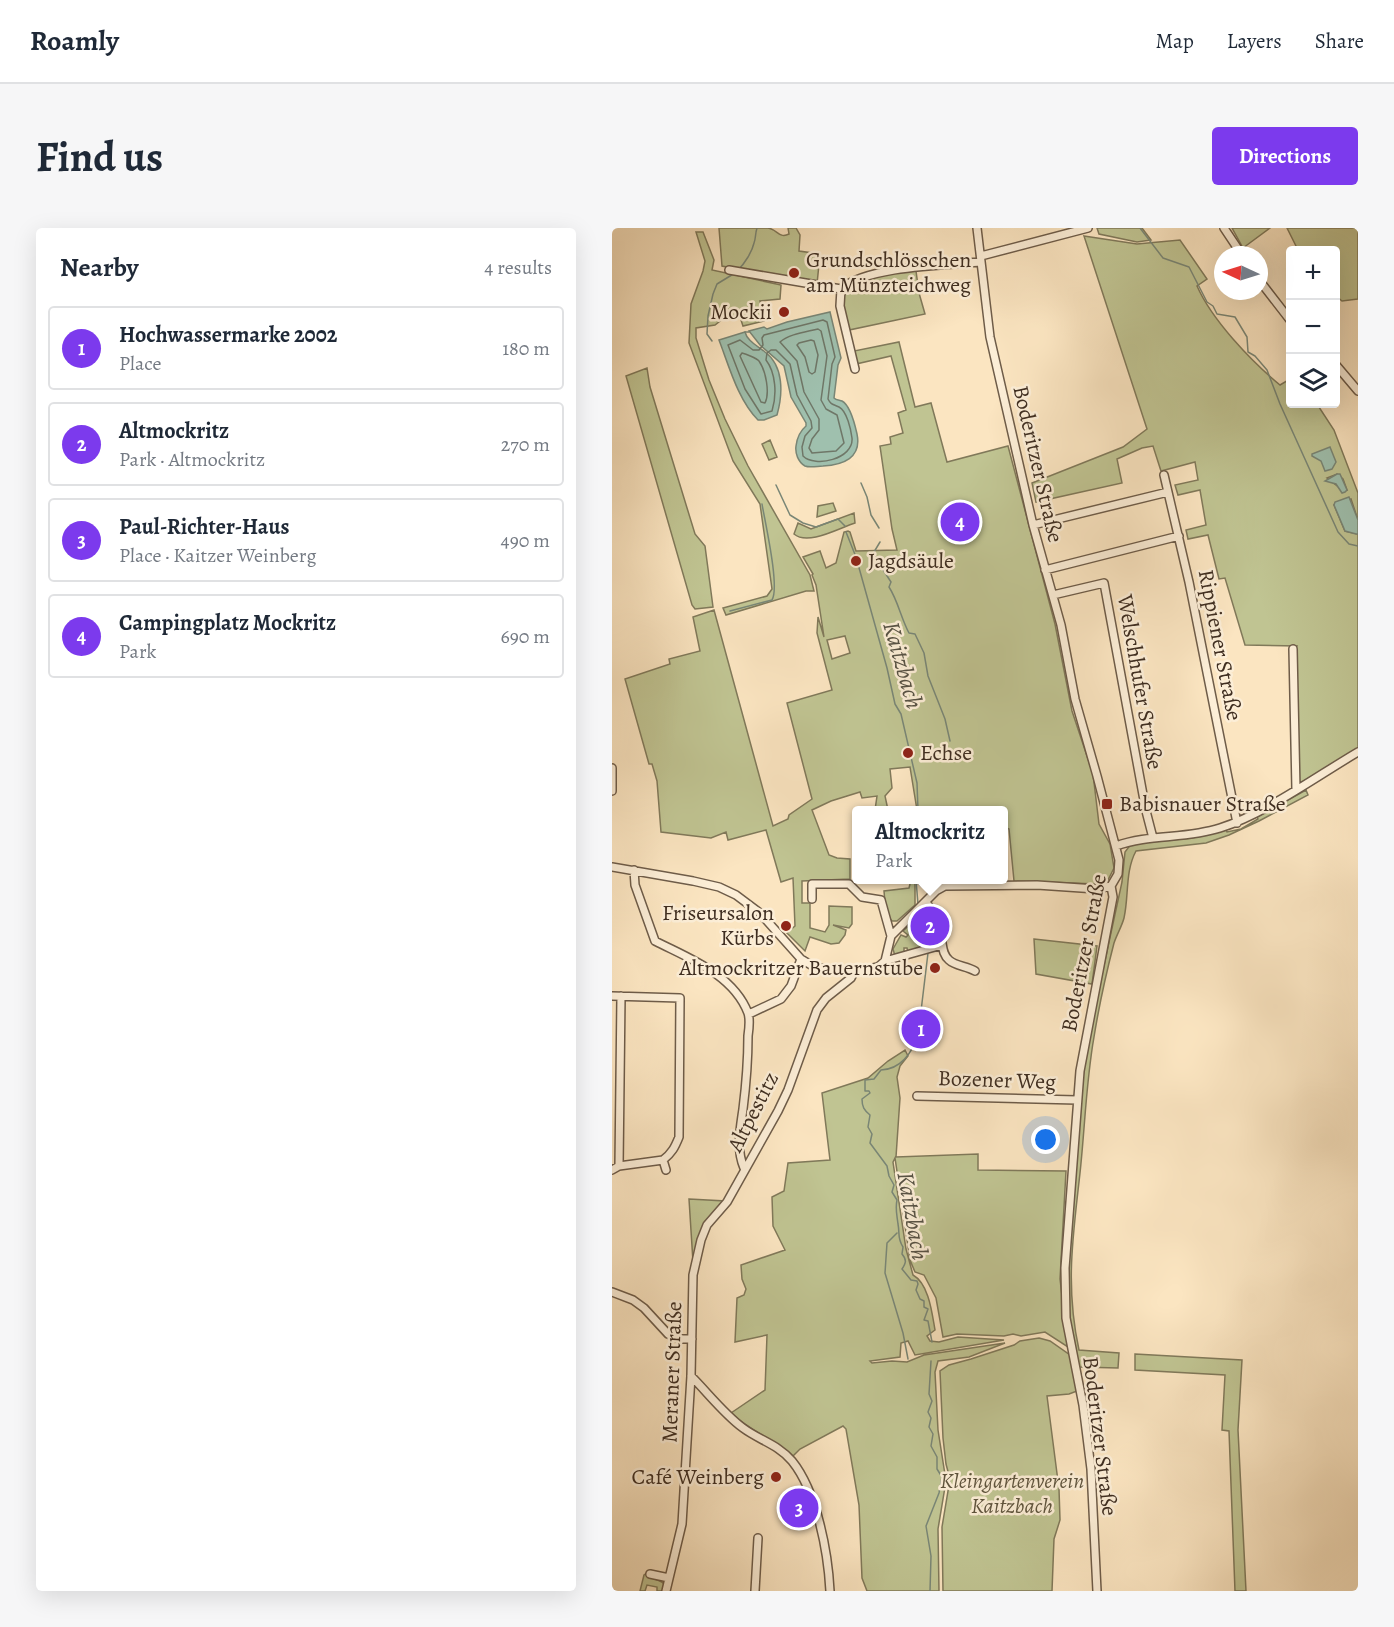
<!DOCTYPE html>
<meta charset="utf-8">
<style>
body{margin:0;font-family:Alegreya,serif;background:#f6f6f7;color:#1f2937}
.controls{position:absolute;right:18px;top:18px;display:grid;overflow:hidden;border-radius:6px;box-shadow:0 6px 24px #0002}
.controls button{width:54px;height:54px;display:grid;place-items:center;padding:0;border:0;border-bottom:2px solid #e0e1e3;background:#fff;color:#1f2937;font:30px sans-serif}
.compass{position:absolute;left:602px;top:18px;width:54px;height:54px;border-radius:50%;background:#fff;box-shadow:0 6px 24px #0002;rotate:274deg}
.you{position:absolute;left:434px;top:912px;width:21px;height:21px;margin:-15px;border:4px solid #fff;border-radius:50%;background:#1a73e8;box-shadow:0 0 0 9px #1a73e833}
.badge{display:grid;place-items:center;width:39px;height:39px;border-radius:50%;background:#7c3aed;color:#fff;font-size:20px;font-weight:700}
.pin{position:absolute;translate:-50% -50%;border:3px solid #fff;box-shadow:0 2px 6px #0006}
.popup{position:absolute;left:240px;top:578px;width:156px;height:78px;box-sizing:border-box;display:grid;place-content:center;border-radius:6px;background:#fff;filter:drop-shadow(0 2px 4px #0005);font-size:20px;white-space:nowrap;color:#747a83}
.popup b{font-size:22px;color:#1f2937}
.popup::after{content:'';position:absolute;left:50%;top:100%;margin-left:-12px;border:12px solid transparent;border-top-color:#fff}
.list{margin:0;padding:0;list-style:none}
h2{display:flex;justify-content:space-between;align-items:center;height:78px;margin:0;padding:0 24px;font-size:26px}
h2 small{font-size:20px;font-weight:400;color:#747a83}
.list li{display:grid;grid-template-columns:39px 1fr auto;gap:18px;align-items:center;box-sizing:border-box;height:84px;margin:0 12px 12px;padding:0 12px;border:2px solid #e0e1e3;border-radius:6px}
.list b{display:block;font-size:22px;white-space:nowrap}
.list p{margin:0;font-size:20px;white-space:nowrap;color:#747a83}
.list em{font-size:20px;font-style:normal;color:#747a83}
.icon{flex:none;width:33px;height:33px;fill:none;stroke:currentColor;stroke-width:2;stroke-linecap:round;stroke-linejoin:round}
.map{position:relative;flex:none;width:746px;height:1363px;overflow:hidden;border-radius:6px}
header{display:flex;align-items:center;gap:36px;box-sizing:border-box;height:84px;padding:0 30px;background:#fff;border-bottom:2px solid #e0e1e3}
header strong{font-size:28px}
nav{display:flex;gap:33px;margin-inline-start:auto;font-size:21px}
.intro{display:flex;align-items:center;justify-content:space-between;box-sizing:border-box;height:144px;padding:0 36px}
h1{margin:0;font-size:42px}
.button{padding:15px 27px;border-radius:6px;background:#7c3aed;color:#fff;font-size:21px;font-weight:700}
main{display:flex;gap:36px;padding:0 36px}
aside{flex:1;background:#fff;border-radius:6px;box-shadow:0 6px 24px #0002}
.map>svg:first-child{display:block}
.green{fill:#c0c492;stroke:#80795a;stroke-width:1.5;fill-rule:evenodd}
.water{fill:#9fc0ae;stroke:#798676;stroke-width:1.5}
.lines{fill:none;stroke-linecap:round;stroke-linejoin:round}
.shore{stroke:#6f7768;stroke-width:1.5}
.stream{stroke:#798676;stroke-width:1.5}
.street-casing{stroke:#6e5c49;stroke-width:10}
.street{stroke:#fceed7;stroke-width:7}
.poi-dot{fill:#8f2418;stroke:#fceed7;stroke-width:2}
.labels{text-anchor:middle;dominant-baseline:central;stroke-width:5;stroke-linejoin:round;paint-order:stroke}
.poi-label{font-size:22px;fill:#3f2e21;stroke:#fceed7;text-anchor:start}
.street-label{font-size:22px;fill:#3f2e21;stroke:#fceed7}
.park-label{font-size:22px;font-style:italic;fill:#5f543d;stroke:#fceed7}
.water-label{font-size:24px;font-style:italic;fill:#575244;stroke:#fceed7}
</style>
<header>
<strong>Roamly</strong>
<nav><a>Map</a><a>Layers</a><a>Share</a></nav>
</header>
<div class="intro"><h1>Find us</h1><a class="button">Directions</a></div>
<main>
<aside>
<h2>Nearby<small>4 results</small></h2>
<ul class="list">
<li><span class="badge">1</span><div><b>Hochwassermarke 2002</b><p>Place</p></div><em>180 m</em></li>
<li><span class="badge">2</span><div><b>Altmockritz</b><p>Park · Altmockritz</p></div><em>270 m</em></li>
<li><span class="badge">3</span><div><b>Paul-Richter-Haus</b><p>Place · Kaitzer Weinberg</p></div><em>490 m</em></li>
<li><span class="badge">4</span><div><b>Campingplatz Mockritz</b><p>Park</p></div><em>690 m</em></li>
</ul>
</aside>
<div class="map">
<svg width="746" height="1363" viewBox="0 0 746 1363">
<rect width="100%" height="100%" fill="#fbe5c1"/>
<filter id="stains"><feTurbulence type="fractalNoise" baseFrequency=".00333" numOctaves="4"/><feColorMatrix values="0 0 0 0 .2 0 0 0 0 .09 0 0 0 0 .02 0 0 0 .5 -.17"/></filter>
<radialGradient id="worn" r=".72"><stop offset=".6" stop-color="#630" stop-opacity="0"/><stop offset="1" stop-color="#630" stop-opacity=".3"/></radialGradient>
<path class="green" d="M107,0C123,0 141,0 156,0C165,1 167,11 177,6L176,0H184L188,7L187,23L208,26L205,56L110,38Z
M485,0H530L539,12L525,14L487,6Z
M620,0H658L631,20Z
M675,0H746V71L730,73L724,68V22H686Z
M84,4H91L102,32L100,42L169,57L168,71L148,73L152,93L131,98L128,89L112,90L103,97L84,100V110L97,152L113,191L136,238L198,347L202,363H194L114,387L111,380L155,368L160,361L148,276L121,233L77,115L79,76L91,43L93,33Z
M472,8L525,16L568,12L595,51L585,58C600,92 639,133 668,157L678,151V176H705L722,202L746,265V292L739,271L722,277L733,303L746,306V521L685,557L683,422L685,418L633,417L613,350L607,351L596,307L576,311L574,302L594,297L588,262L566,267L563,257L586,252L583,234L549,243L541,218L530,220L505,231L510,255L424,274L420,255L511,219L535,201ZM725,246L731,251L735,262L728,260L715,250Z
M304,43L307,65L313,86L237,102C235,94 230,83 231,74C232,47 283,45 304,43Z
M287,114L303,179L319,175L335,234L396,218L443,396L460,483L481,546L487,596L498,616L502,640L495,654L486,656L402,653L397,601L392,599V582H305L298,539L278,541L280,560L273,568L276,582H263L265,568L250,570L248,564L219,573L200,582L217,627L225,630L238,631V651L190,653V675H198V700L213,704L217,697V678L240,679V696L237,700L221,697L234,702L233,707L227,715L219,716L198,709L193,723L175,705L183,698L181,650L169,654L154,602L116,612L114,604L99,610L49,604L45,553L40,536H37L13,451L58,436L57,431L88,423L81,389L102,382L161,598L176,591L177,587L200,571L175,475L220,462L205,405L206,389L212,409L204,357L200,347L201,346L191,329L208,323L214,340L224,335L232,304L236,303L238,304L244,323L285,322L280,301L268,218L279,216L278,209L291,205L286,185L294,182L279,128L244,136L242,123ZM233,408L238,425L220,431L215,412Z
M35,140L38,159L83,306L93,318L101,379L83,381L80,377L14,148Z
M158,212L165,229L157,232L150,216Z
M221,275L224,283L205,289L206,278Z
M242,285L243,295C227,300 196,318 182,306L186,295L199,301Z
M694,562L696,567L647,593L617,607L594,615L524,623C513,643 517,668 512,690C510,698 505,706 502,715C494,746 487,778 482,809C474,854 473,899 468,945C461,1009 453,1057 467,1122L507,1125L506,1140L467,1139L458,1093L455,1053L468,874L475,816L510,654L513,624L519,616L580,610L614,602L615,604L629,601L646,591L645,589Z
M299,652H303V677L285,693H280L274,686L272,663L297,660Z
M305,690L309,694L315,718L296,724L295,720H292V725L283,728L281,721L289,707L294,709L296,707L291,703Z
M422,711L485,718L480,756L424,746Z
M293,822L296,828L288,838L285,849L288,870L284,929L366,926V942L454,943L448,1051L456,1119L433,1104L409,1108L401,1106L392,1108L345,1106L331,1109L324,1070L312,1047L303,1044L298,1032L283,930L281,934L294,1021L301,1047C317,1056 320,1085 323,1102L315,1108L318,1113L327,1114L346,1109L392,1112L303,1127L296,1113L289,1115L288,1129L258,1133L260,1135L280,1133L295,1134L312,1127L393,1115L357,1129L326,1133L323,1144L326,1202L334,1253L326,1301L327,1363H255L250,1350L247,1277L234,1201L231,1198L188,1221L181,1228C161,1211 137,1202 119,1185L153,1162L155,1107L123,1114L125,1070L132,1067L134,1061L130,1051L129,1037L173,1022L161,998L160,969L172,963L176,935L218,932L210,865L256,850L276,833Z
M77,971L113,973L93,995L81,1034Z
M427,1110L438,1113L458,1127L465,1163L457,1166L435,1168L447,1261L448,1292L442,1311L440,1363H331L330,1299L338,1251L334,1236L331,1210L328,1143L337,1137L359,1131L402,1117L408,1113Z
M523,1126L630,1132L626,1202L634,1363H623L617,1203L610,1202L613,1147L523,1142Z
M35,1345C38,1353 47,1350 52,1356L53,1363H45V1359L35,1357L33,1363H28L32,1347Z"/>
<path class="water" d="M218,84L229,130L226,137L222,170C224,172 227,172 230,173C239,178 243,197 245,206C250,230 231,237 211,238C206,238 198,240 193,238C186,234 183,225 184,218C185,210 188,203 194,198V195L179,169L172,138L148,117L137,103L152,99L155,101L175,94Z
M133,104C135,113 146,118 153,124C172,138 171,166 165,187L152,192H146C126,172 117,138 107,112Z
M718,219L724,234L720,241L713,243L709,233L700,228V226Z
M725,246H728L735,262L733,264L730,265L724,256L713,253Z
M737,269L746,292V306H744L733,303L722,277L723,274Z"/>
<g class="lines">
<path class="shore" d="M211,92L215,94L223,129L220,136L216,171C219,177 221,176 227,179C235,183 239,202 240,210C242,231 203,240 191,228L190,219L193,208L200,200L199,193L185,167L178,136L164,122H159L155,125L154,132C164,145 165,167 160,183L149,186L133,161L116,117L128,112L141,122H147L151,117L150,110L152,107Z
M206,101L209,103L215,128L209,172L214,181L225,187L232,215L224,223L200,225L197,220L200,211L207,202V191L192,164L185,133L168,114C177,106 194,104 206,101Z
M199,112L202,113L206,127L203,144L200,146L197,144L193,129L185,117L187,115Z
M130,125C134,126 144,130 147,133C154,143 158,165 153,175L149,174L128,128Z"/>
<path class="stream" d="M528,0L551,30L577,39L595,74L601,78L605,86L623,89L635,109L636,124L643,128L655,142L668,176L726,304L737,316L746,318
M126,42C133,35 140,24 142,15C144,10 143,6 145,0
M133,104H137
M100,113L95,106L96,88L101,66L105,56L123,45
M249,255L255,269L259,287L267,300
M164,257L178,287L191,295L204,299L226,291L233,298
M234,304L244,329L275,440L283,476L289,486L305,555L306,582
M268,314L262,324L264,331L279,354L277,359C286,373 289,390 297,405L303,406L312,425L316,448L333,491L338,513
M118,383L160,372C168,359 153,294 150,276
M304,652L306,676
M308,684L316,717
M316,725L306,808C299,826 289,841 269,842L262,851L253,852V863H257L258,865L250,871C250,879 252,882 258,887L256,899L260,906L258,915L275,938L277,948L282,957L280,964L285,972C283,981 285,987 286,996C288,1006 285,1010 291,1019L290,1026C295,1032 294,1035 290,1041L299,1052L305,1053L306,1056L304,1062L308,1071L312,1073V1079L316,1081L312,1092L316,1093L320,1114
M285,1005L275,1015L273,1045L291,1105L296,1131
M318,1363L319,1328L314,1298L327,1265L330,1249L325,1241V1229L319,1218L321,1206L317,1199L319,1190L316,1184L320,1173L317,1166L319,1133"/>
<g class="street-casing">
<path id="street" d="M365,0L378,109L421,297L449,397L463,471L485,548L507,632L506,646L499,658L501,669L468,843L453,1040L454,1090L471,1177L479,1241L485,1363
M612,0L630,27
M369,28L476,0
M117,42L229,61C254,38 335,37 369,34
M647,52L678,92
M229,61L228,78L243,141
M724,137L746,163
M552,247L577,354L625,595
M421,297L556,264
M433,342L567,308
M441,367L492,355L534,583L541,610
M681,421L684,562
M0,540V563
M504,618C537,606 574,611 608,600C653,586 705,548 746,524
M0,639L81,653L107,659L124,667L148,685L189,731L199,737L212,741L242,744L266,739L273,733L330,717
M22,642L23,657L43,713C76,730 121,746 136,785C138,791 137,801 136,808C136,833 134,857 131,881C128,902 124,921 132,940
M308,652L324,663
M200,671V656H237L250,669L269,672L279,708
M314,674C322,684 326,697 329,710C331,718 330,726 337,732C343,738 355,738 363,743
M273,733L279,708L324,663L333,658L425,657L484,661L499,658
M0,768L68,770L67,909C63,919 60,925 51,932
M137,786L169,771L179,758L189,731
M305,868L465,872
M51,932L54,942
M7,938L9,768
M0,942L7,938L51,932
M0,1064L21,1072L32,1080L56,1106L67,1111H80
M79,1148C96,1165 112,1186 131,1200C147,1212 167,1217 180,1233C205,1264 216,1324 218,1363
M38,1346L57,1350
M54,1363L70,1296L79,1148L81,1047L89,1012L95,997L115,974L166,883L176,862L205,782L214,770L239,750L242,744
M143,1363L146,1310"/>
</g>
<use href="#street" class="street"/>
</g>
<g class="poi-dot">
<circle cx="182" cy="45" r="6"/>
<circle cx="172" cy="84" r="6"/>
<circle cx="244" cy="333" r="6"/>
<circle cx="296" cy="525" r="6"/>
<rect x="489" y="570" width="12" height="12" rx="3"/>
<circle cx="174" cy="698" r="6"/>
<circle cx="323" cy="740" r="6"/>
<circle cx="164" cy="1249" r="6"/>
</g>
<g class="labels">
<g class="poi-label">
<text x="194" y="32">Grundschlösschen<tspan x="194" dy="25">am Münzteichweg</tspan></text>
<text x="160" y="84" text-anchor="end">Mockii</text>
<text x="256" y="333">Jagdsäule</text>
<text x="308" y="525">Echse</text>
<text x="507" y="576">Babisnauer Straße</text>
<text x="162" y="685" text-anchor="end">Friseursalon<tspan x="162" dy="25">Kürbs</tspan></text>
<text x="311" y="740" text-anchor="end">Altmockritzer Bauernstube</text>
<text x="152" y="1249" text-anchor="end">Café Weinberg</text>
</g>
<g class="street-label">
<text transform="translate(426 236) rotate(77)">Boderitzer Straße</text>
<text transform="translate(608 417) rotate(79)">Rippiener Straße</text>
<text transform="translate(528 454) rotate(80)">Welschhufer Straße</text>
<text transform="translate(472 725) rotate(-79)">Boderitzer Straße</text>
<text transform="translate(385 852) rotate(2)">Bozener Weg</text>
<text transform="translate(141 884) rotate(-63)">Altpestitz</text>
<text transform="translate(60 1144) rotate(-88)">Meraner Straße</text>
<text transform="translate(488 1208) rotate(83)">Boderitzer Straße</text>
</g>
<g class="park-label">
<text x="400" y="1253">Kleingartenverein<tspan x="400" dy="25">Kaitzbach</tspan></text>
</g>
<g class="water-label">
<text transform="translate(291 437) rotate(74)">Kaitzbach</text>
<text transform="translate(301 988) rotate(80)">Kaitzbach</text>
</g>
</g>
<rect width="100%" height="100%" filter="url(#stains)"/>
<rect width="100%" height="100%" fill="url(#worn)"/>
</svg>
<div class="controls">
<button>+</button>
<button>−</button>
<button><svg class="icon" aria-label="layers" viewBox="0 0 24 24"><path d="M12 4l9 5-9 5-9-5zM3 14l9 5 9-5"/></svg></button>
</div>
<svg class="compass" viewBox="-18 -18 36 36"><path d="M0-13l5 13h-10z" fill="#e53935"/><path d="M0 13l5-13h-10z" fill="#747a83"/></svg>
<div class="you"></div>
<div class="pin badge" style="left:309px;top:801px">1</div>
<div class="pin badge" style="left:318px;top:698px">2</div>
<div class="popup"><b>Altmockritz</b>Park</div>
<div class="pin badge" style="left:187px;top:1280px">3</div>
<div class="pin badge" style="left:348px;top:294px">4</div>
</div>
</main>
